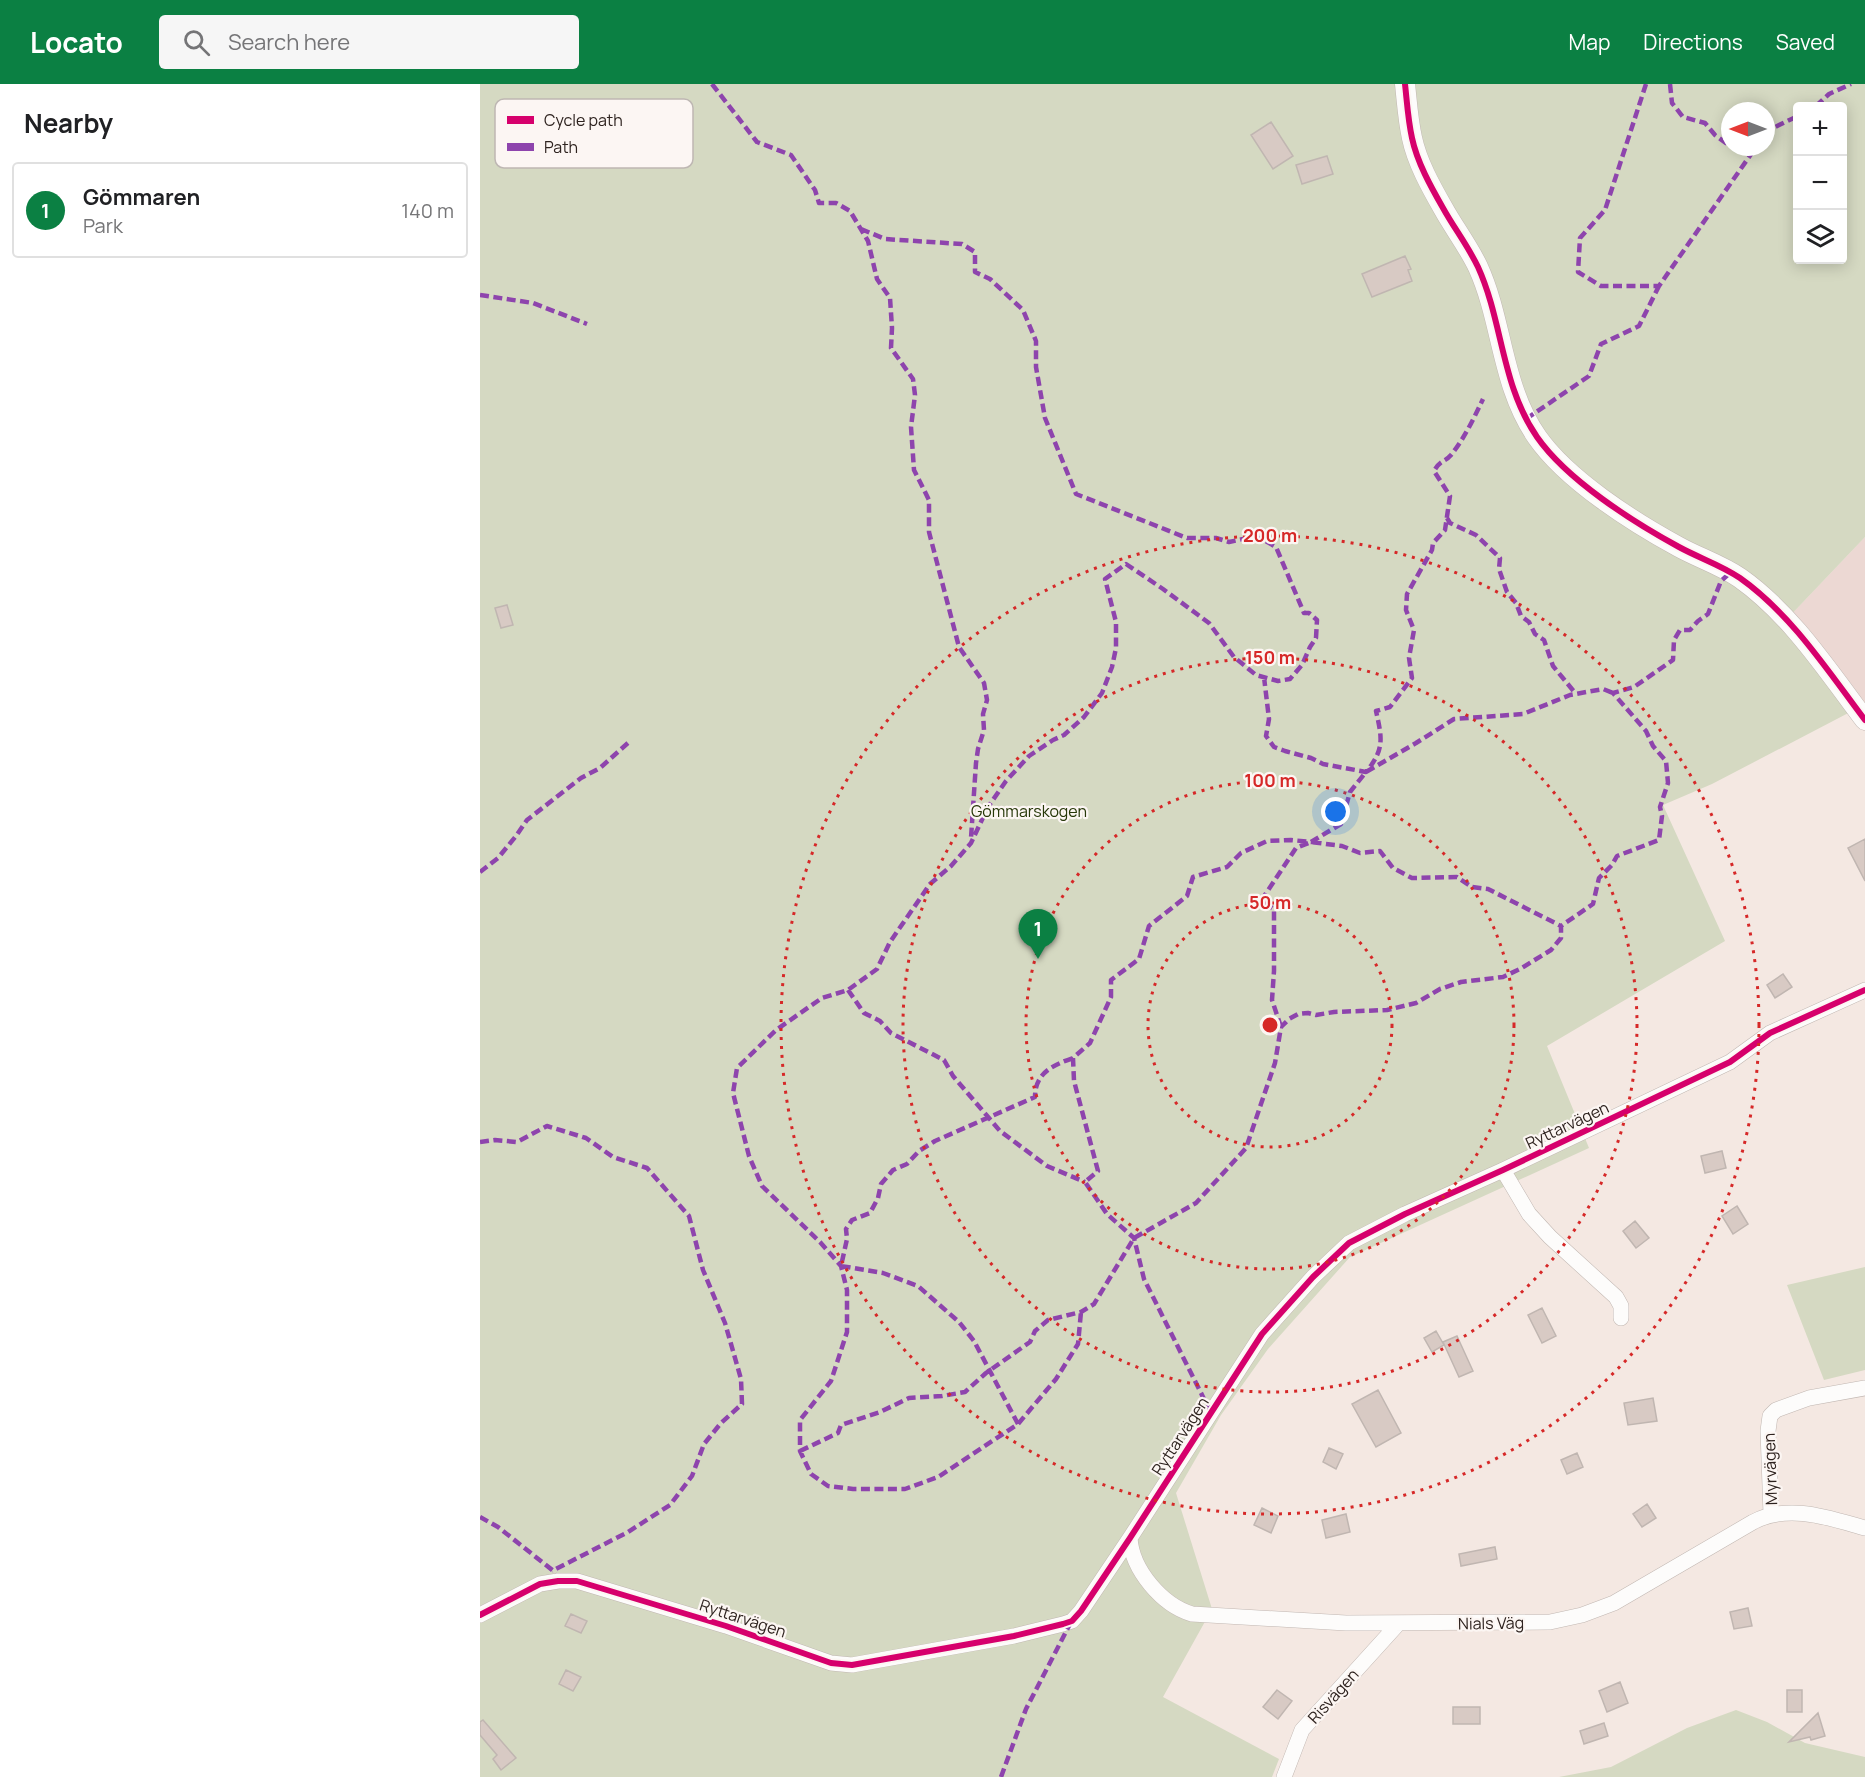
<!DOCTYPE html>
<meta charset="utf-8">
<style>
body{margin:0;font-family:Manrope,sans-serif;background:#f6f6f6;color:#202124}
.controls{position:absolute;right:18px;top:18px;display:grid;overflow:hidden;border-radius:6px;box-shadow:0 3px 15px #0003}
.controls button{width:54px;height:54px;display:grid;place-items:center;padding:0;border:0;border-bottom:2px solid #e0e0e0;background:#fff;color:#202124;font:30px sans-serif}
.compass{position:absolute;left:1241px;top:18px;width:54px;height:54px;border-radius:50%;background:#fff;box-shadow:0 3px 15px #0003;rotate:270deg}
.you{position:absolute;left:856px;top:728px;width:21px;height:21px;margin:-15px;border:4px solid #fff;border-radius:50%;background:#1a73e8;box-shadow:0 0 0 9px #1a73e833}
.badge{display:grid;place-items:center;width:39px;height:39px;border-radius:50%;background:#0b8043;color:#fff;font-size:20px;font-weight:700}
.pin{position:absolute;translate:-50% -50px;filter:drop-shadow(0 2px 3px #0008)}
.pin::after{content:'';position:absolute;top:32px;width:21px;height:18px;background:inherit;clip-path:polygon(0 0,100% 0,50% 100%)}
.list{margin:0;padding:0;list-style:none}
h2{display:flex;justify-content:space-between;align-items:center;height:78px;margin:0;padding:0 24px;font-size:26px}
h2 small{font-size:20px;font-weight:400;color:#757577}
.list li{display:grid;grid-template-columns:39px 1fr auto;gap:18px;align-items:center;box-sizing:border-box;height:96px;margin:0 12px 12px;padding:0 12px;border:2px solid #e0e0e0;border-radius:6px}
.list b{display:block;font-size:22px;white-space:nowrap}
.list p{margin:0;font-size:20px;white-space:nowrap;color:#757577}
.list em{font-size:20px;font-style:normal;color:#757577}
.icon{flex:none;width:33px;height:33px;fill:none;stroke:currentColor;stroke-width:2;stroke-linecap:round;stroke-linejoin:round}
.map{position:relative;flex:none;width:1385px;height:1693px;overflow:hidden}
header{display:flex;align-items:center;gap:36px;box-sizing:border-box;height:84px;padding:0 30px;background:#0b8043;color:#fff}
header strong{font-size:28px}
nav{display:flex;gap:33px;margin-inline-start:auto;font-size:21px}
.search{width:420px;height:54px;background:#f6f6f6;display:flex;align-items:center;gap:15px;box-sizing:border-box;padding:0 21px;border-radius:6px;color:#757577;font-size:22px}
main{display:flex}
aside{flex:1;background:#fff}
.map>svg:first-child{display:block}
.education{fill:#ecd8d3}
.green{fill:#d5d9c2;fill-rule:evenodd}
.building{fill:#d8cac4;stroke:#c0b6b1;stroke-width:1.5}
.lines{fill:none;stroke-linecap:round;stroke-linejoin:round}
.minor-casing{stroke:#c1b7b2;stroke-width:16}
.tertiary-casing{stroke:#c1b7b2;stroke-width:21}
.minor{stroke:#fdfcfb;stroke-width:15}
.tertiary{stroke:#fdfcfb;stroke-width:20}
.quiet{stroke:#8e44ad;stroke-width:4.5;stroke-dasharray:9 4.5;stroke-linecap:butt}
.cycleway-casing{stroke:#fcf6f3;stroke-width:10}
.cycleway{stroke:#d6006c;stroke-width:6}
.ring{fill:none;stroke:#d62828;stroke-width:3;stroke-dasharray:3 6}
.labels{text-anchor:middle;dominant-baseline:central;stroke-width:4.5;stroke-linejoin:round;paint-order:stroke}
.park-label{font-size:16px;fill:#273809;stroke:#fcf6f3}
.street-label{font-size:16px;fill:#2e231f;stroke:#fcf6f3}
.key{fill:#fcf6f3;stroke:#beb7b3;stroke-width:1.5}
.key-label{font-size:16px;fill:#2e231f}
.centre{fill:#d62828;stroke:#fcf6f3;stroke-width:3}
.ring-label{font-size:18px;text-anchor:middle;font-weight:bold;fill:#d62828;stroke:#fcf6f3;stroke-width:4.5;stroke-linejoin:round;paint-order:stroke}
</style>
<header>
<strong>Locato</strong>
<div class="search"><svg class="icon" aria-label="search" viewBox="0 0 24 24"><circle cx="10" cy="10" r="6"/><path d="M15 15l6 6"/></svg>Search here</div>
<nav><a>Map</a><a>Directions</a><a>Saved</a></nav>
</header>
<main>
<aside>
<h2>Nearby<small></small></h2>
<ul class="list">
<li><span class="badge">1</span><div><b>Gömmaren</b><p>Park</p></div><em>140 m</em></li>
</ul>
</aside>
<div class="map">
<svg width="1385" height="1693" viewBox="0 0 1385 1693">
<rect width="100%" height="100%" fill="#f4e8e2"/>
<path class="education" d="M1385,453V636L1306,536Z"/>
<path class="green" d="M0,0H1385V453L1306,536L1376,625L1232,700L1183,721L1245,857L1067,962L1109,1064L870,1173L788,1265L741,1331L696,1409L732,1525L683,1613L799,1675L792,1693H0ZM1318,22H1362V176H1318ZM1250,27H1286V63H1250Z
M1385,1183V1286L1344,1296L1307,1201Z
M1256,1626L1287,1638L1325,1659L1385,1673V1693H1079L1131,1683L1207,1644Z"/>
<path class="building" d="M791,38L813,72L793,85L771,51Z
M847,72L853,90L822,100L816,81Z
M925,172L931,185L928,186L932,197L892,213L882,190Z
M27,521L33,541L21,544L15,524Z
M1385,755V797L1368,764Z
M1303,890L1312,903L1295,914L1287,901Z
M1242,1067L1246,1084L1225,1089L1221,1072Z
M1257,1122L1268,1140L1253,1150L1242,1132Z
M1155,1137L1169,1154L1156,1164L1143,1147Z
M1062,1224L1076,1252L1062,1259L1048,1231Z
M956,1247L964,1261L952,1268L944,1254Z
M977,1252L993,1287L979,1293L963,1258Z
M898,1306L921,1349L896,1363L872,1320Z
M1173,1314L1177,1337L1148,1341L1144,1319Z
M849,1364L863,1370L856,1385L843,1378Z
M1097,1369L1103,1383L1087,1390L1081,1376Z
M1167,1420L1176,1434L1162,1443L1153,1430Z
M782,1424L798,1432L791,1449L774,1441Z
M866,1430L870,1448L846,1454L842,1436Z
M1015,1463L1017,1475L981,1482L979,1470Z
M1268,1524L1272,1542L1254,1545L1250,1528Z
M91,1530L107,1537L101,1549L85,1542Z
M86,1586L101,1593L93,1607L79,1600Z
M1140,1598L1148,1619L1127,1628L1119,1607Z
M797,1606L812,1617L798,1635L783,1623Z
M1307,1606H1322V1628H1307Z
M973,1623H1000V1640H973Z
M1338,1629L1345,1652L1331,1656L1330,1653L1309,1658Z
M3,1636L36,1674L21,1686L13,1675L17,1671L0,1651V1638Z
M1124,1639L1128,1652L1104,1660L1100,1647Z"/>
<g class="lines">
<g class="minor-casing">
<path id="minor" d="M1023,1086L1049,1130L1070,1153L1136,1213L1141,1222V1234
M1291,1430L1288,1347L1290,1332L1296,1326L1329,1314L1385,1304
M650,1454C652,1486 682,1521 712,1530L866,1539L1070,1538L1102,1531L1134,1519L1273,1438C1309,1419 1349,1434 1385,1444
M0,1531L60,1500L78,1497H97L246,1542L351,1579L372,1581L534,1552L583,1540L592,1537L601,1527L650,1454L782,1250L833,1193L869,1159L925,1130L1023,1086L1250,978L1290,949L1385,906
M804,1693L822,1646L918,1540"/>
</g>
<g class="tertiary-casing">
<path id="tertiary" d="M925,0C927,18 928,36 932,54C937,78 951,103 963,124C974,144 988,162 998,183C1023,238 1021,301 1057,353C1087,396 1153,438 1199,463C1219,474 1241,481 1260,494C1311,530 1348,587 1385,636"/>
</g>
<use href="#minor" class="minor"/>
<use href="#tertiary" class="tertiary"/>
<path class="quiet" d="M232,0L277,58L311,71L335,106L339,119H356L370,127L388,157L397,195L410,214L412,244L411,264L433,295L435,311L431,343L434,386L449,416V448L479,563L504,599L507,616L503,630L504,646L498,665L496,679L491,754
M1166,0L1125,126L1100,154L1098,188L1121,202H1179L1276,63
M1190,0L1192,19L1203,33L1225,39L1235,51L1250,62
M1336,22L1349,10L1371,0
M1286,52L1295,43L1318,32
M381,145L405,155L482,160L495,168V188L510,195L543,226L556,257V283L565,334L596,410L707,454H736L749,458L763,455L780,454L796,463L824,529H829L837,536L836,554L830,563L822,581L810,595L798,597L776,591L754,573L729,539L683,505L646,480L625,495L636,538V564L632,583L622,609L604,633L584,651L573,656L549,672L526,697L508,723L491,759L471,782L450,800L410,858L397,885L368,906L342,914L296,946L257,984L253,1009L269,1072L282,1102L340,1158L361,1182L367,1206V1248L351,1297L320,1336V1367L331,1390L348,1402L373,1405H425L458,1393L538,1340L576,1295L598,1260L601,1228
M0,211L53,219L107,240
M1046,335L1109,292L1121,260L1159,242L1179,202
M967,434L970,439L996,451L1020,474L1019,485L1027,508L1036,519L1041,532L1049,538L1055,550L1064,556L1073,582L1096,610
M784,593L789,635L786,652L794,663L805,667L831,674L843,680L886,688C905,665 902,654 896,627L910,623L932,594L929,574L934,546L926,526L927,510L952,466L953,459L965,446L970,412L954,387C961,375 964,379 971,371C984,355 994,334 1003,315
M0,788L18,774L36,752L47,736L101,694L120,684L149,658
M368,906L384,929L400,937L411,949L464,976L473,992L520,1047L567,1082L605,1098
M801,943L792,916L794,887V825L781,817L816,764L831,758L862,762L880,769L900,767L913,784L932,794L977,793L992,803L1008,805L1081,842
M0,1058L15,1056L37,1058L67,1042L106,1054L133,1073L167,1084L209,1132L223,1186L245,1239L261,1295L262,1320L241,1339L224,1360L212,1392L190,1421L148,1448L72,1487
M731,1329L664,1195L654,1154L627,1130L605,1098L618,1087L594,997L593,974L610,959L631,913V896L659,875L669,842L707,812L713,793L747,783L761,769L787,757L811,756L831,758L861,740L870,708L886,688L936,659L974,635L1043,630L1090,611L1123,605L1133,609
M538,1340L494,1257L479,1238L438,1202L403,1189L361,1182L367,1155L366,1145L372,1136L390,1129L398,1114L401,1100L413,1086L427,1080L439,1067L455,1057L555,1013C555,989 573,981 593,974
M320,1367L358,1349L361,1341L400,1328L429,1314L462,1312L485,1308L506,1289L550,1258L555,1247L568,1236L601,1228L614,1220L654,1154L716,1119L766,1064L795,979L801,943L809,935L818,930L828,929L836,931L854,928L907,926L936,919L960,905L981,898L1023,893L1040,885L1071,866L1081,854V842L1113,820L1119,794L1132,781L1137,772L1179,756L1182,732L1180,723L1188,699L1186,677L1173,662L1166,647L1133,609L1154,603L1193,576L1194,556L1200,546H1210L1218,537L1228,530L1241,497L1250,489
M0,1433L18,1443L76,1489
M521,1693L546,1625L591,1538"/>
<g class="cycleway-casing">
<path id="cycleway" d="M925,0C927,18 928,36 932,54C937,78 951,103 963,124C974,144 988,162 998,183C1023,238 1021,301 1057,353C1087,396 1153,438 1199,463C1219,474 1241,481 1260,494C1311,530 1348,587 1385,636
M0,1531L60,1500L78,1497H97L246,1542L351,1579L372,1581L534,1552L583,1540L592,1537L601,1527L650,1454L782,1250L833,1193L869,1159L925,1130L1023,1086L1250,978L1290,949L1385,906"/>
</g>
<use href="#cycleway" class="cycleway"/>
</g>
<g class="ring">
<circle cx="790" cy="941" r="122"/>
<circle cx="790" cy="941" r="244"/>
<circle cx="790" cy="941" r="367"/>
<circle cx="790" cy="941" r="489"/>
</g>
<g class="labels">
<g class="park-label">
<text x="549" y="727">Gömmarskogen</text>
</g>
<g class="street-label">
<text transform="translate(1087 1041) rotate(-25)">Ryttarvägen</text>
<text transform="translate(700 1352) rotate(-57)">Ryttarvägen</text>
<text transform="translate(1290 1385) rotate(-92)">Myrvägen</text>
<text transform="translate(263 1534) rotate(18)">Ryttarvägen</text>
<text transform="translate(1011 1539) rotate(-1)">Nials Väg</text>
<text transform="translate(853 1612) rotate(-48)">Risvägen</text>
</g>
</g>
<rect x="15" y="15" width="198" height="69" rx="9" class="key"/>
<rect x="27" y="32" width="27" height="8" fill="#d6006c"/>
<rect x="27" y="59" width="27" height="8" fill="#8e44ad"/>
<g class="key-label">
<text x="64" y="42">Cycle path</text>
<text x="64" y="69">Path</text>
</g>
<circle cx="790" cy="941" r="9" class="centre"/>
<g class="ring-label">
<text x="790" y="458">200 m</text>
<text x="790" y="580">150 m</text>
<text x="790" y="703">100 m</text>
<text x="790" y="825">50 m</text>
</g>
</svg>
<div class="controls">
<button>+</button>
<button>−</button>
<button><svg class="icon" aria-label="layers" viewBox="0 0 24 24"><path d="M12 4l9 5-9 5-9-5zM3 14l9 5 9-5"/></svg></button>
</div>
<svg class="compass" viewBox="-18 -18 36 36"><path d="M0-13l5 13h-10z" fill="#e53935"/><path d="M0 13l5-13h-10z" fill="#757577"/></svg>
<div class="you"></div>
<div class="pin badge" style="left:558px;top:875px">1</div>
</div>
</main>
